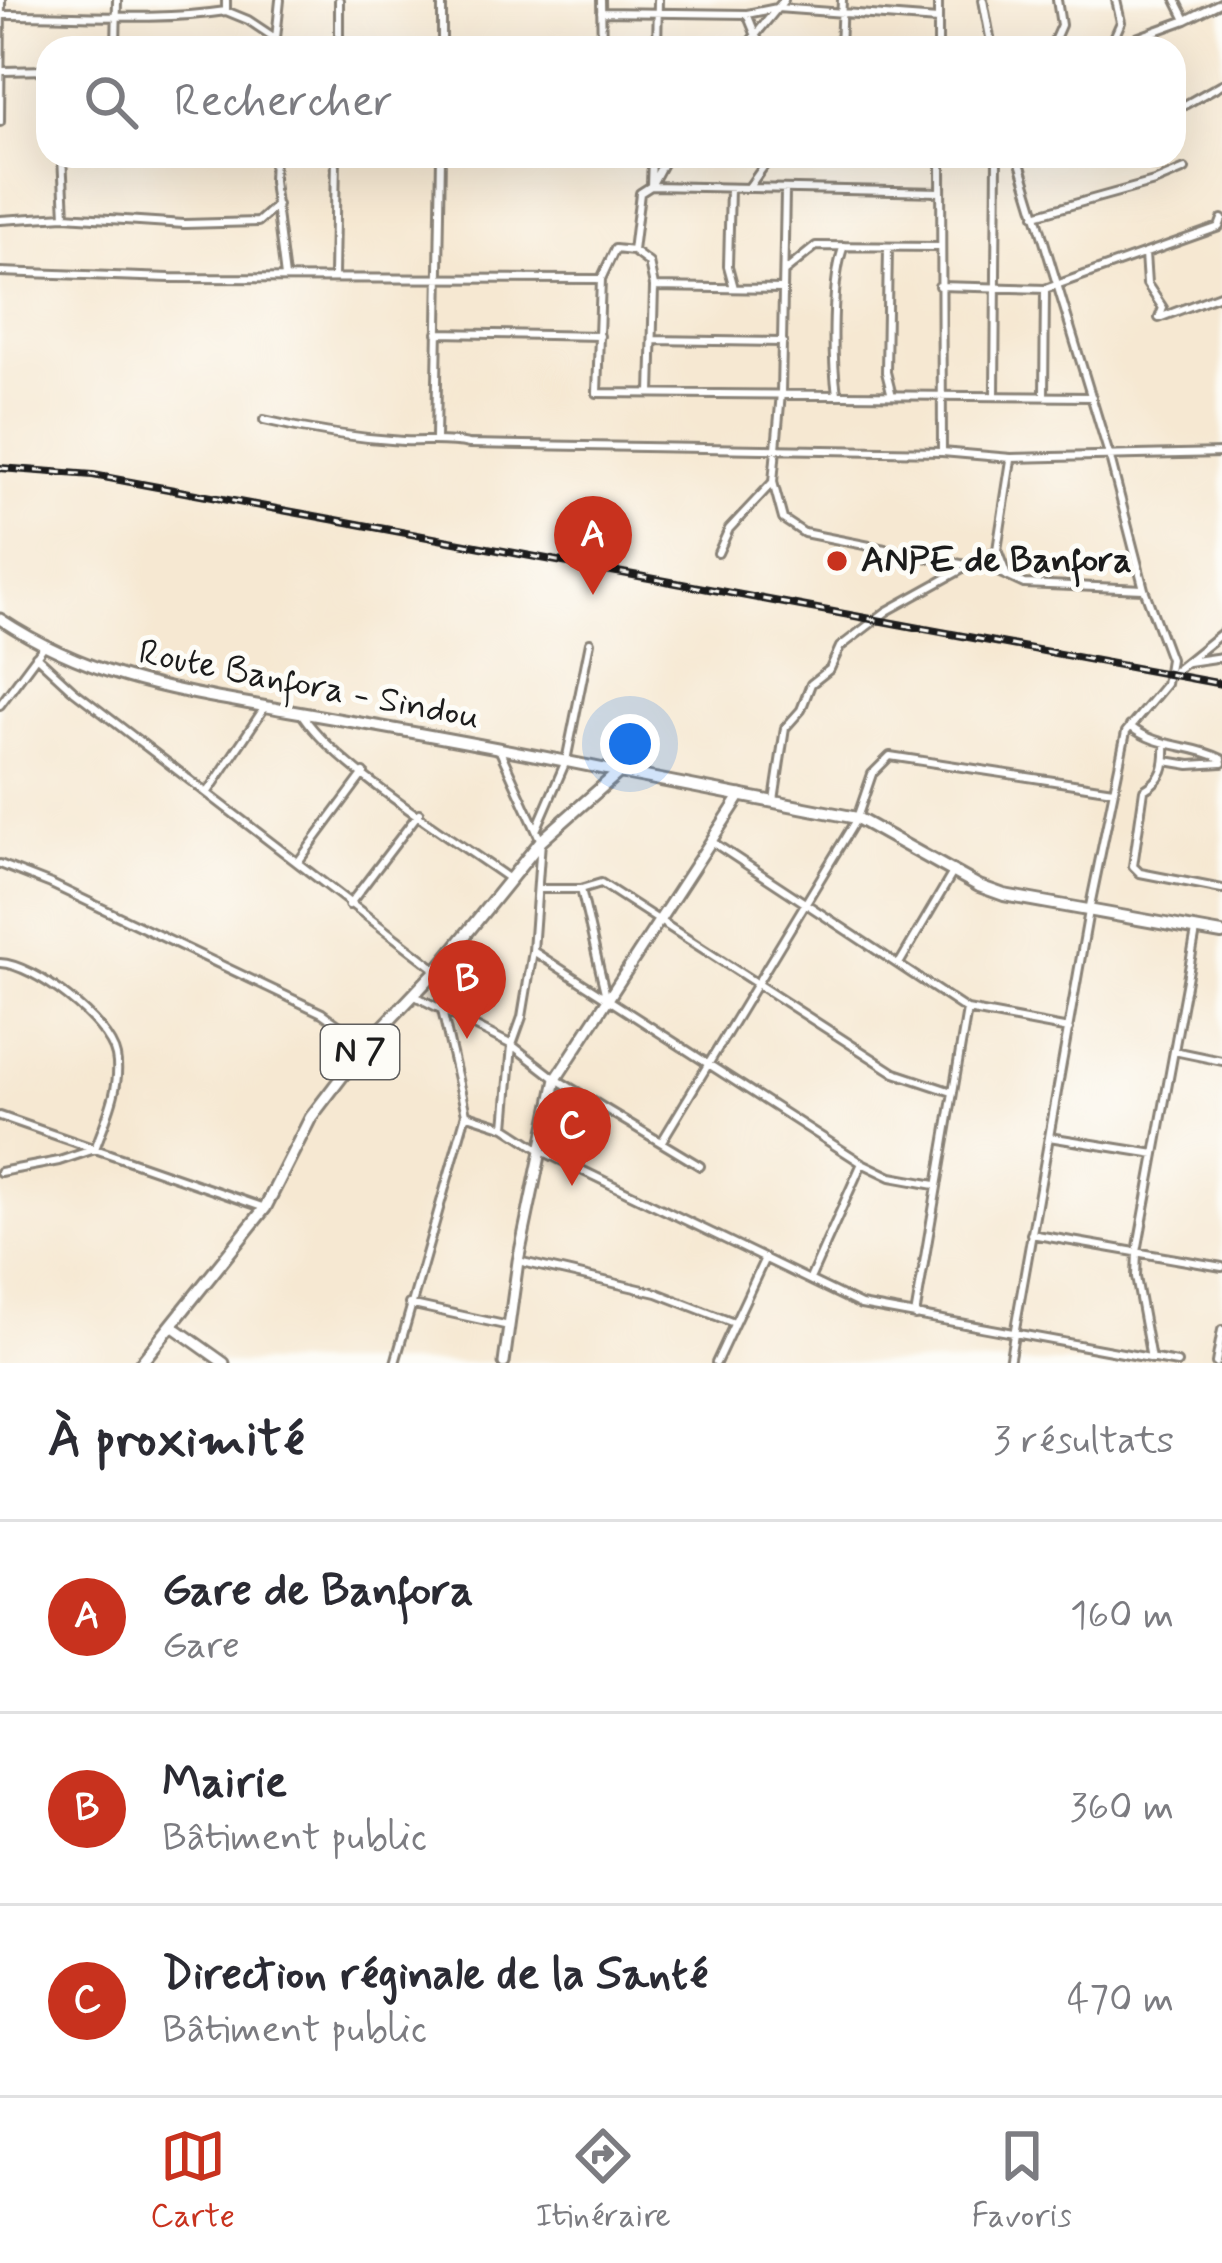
<!DOCTYPE html>
<html lang="fr">
<meta charset="utf-8">
<style>
body{margin:0;font-family:Mynerve,sans-serif;background:#f2f2f3;color:#2b2b33}
.you{position:absolute;left:630px;top:744px;width:42px;height:42px;margin:-30px;border:9px solid #fff;border-radius:50%;background:#1a73e8;box-shadow:0 0 0 18px #1a73e833}
.badge{display:grid;place-items:center;width:78px;height:78px;border-radius:50%;background:#c8321e;color:#fff;font-size:39px;font-weight:700}
.pin{position:absolute;translate:-50% -99px;filter:drop-shadow(0 3px 6px #0008)}
.pin::after{content:'';position:absolute;top:63px;width:42px;height:36px;background:inherit;clip-path:polygon(0 0,100% 0,50% 100%)}
.list{margin:0;padding:0;list-style:none}
h2{display:flex;justify-content:space-between;align-items:center;height:156px;margin:0;padding:0 48px;font-size:51px}
h2 small{font-size:39px;font-weight:400;color:#7c7c81}
.list li{display:grid;grid-template-columns:78px 1fr auto;gap:36px;align-items:center;box-sizing:border-box;height:192px;padding:0 48px;border-top:3px solid #e1e1e2}
.list b{display:block;font-size:45px;white-space:nowrap}
.list p{margin:0;font-size:39px;white-space:nowrap;color:#7c7c81}
.list em{font-size:39px;font-style:normal;color:#7c7c81}
.icon{flex:none;width:66px;height:66px;fill:none;stroke:currentColor;stroke-width:2;stroke-linecap:round;stroke-linejoin:round}
.map{position:relative;flex:none;width:1222px;height:1363px;overflow:hidden}
.search{position:absolute;background:#fff;box-shadow:0 12px 48px #0002;left:36px;right:36px;top:36px;height:132px;display:flex;align-items:center;gap:30px;box-sizing:border-box;padding:0 42px;border-radius:36px;color:#7c7c81;font-size:45px}
.sheet{height:732px;background:#fff}
nav{display:flex;justify-content:space-around;align-items:center;box-sizing:border-box;height:168px;border-top:3px solid #e1e1e2;background:#fff;font-size:33px;color:#7c7c81}
nav a{display:grid;justify-items:center;gap:6px}
nav .on{color:#c8321e}
.map>svg:first-child{display:block}
.lines{fill:none;stroke-linecap:round;stroke-linejoin:round}
.minor-casing{stroke:#898277;stroke-width:12}
.major-casing{stroke:#898277;stroke-width:15}
.highway-casing{stroke:#898277;stroke-width:16}
.minor{stroke:#fff;stroke-width:6}
.major{stroke:#fff;stroke-width:9}
.highway{stroke:#fff;stroke-width:10}
.rail-casing{stroke:#1c1c1c;stroke-width:8}
.rail{stroke:#fdfcf7;stroke-width:3;stroke-dasharray:9;stroke-linecap:butt}
.poi-dot{fill:#c8321e;stroke:#fdfcf7;stroke-width:4.5}
.labels{text-anchor:middle;dominant-baseline:central;stroke-width:10;stroke-linejoin:round;paint-order:stroke}
.shield{fill:#fdfcf7;stroke:#605f5e;stroke-width:3}
.shield-label{font-size:33px;font-weight:bold;fill:#1c1c1c}
.poi-label{font-size:36px;font-weight:bold;fill:#1c1c1c;stroke:#fdfcf7;text-anchor:start}
.street-label{font-size:36px;fill:#1c1c1c;stroke:#fdfcf7}
</style>
<div class="map">
<svg width="1222" height="1363" viewBox="0 0 1222 1363">
<rect width="100%" height="100%" fill="#fdfcf7"/>
<filter id="ink" filterUnits="userSpaceOnUse"><feTurbulence type="fractalNoise" baseFrequency=".00833" numOctaves="2"/><feDisplacementMap in="SourceGraphic" scale="24" xChannelSelector="R" yChannelSelector="G"/><feConvolveMatrix kernelMatrix="1 2 1 2 8 2 1 2 1" color-interpolation-filters="sRGB"/></filter>
<filter id="wash" filterUnits="userSpaceOnUse"><feTurbulence type="fractalNoise" baseFrequency=".004" numOctaves="4" result="noise"/><feDisplacementMap in="SourceGraphic" scale="48" xChannelSelector="R" yChannelSelector="G"/><feGaussianBlur stdDeviation="2.7" result="paint"/><feColorMatrix in="noise" values="0 0 0 0 0 0 0 0 0 0 0 0 0 0 0 0 0 1.4 0 .05"/><feComposite in="paint" operator="in"/></filter>
<g filter="url(#wash)">
<rect width="100%" height="100%" fill="#f6e8d2"/>
</g>
<g filter="url(#ink)">
<g class="lines">
<g class="minor-casing">
<path id="minor" d="M226,0V11L248,20L275,38
M601,0L602,48
M938,0V48
M983,0L992,48
M1176,0L1186,20
M601,12L747,14L777,8L938,20
M747,14L761,48
M0,15C76,14 151,22 226,11
M1110,47L1121,22L1116,0
M116,48L117,0
M275,48L280,0
M339,48V0
M442,48V0
M657,48L658,0
M745,48L784,0
M840,48L842,0
M1051,48L1061,25L1057,0
M1109,48L1186,20L1222,2
M4,71L48,70
M1174,106L1181,107L1222,84
M0,122L1,0
M274,156L273,181L285,277
M652,156L651,186L941,192
M667,156L651,186L640,193L633,251L615,249L601,279L597,393L1092,397
M941,156L942,452
M749,187L771,156
M730,188L728,266L734,288
M785,191L781,393L773,482L783,519L804,533L996,571L1024,584L1144,589
M1035,215L1154,182L1185,169
M65,216L184,224L258,222L277,205
M0,220L65,216L62,156
M888,247L886,372L891,392
M633,251L649,263L654,286
M1145,254L1147,284L1163,308L1159,318L1222,294
M0,272L170,278L601,279
M784,272L816,246L939,247
M334,276L336,156
M939,286L1045,289L1219,227L1222,219
M437,333L600,336
M654,340L783,342
M651,393L654,287L783,289
M837,394C832,359 831,277 844,246
M995,394L997,156
M1044,395L1045,291
M264,420C310,431 356,438 403,441C426,442 446,439 469,444L942,452L1011,458L1222,453
M436,438L441,156
M718,553L729,529L773,482
M1007,576L997,550L1011,460
M36,656L74,691L437,970L441,1006L466,1114L395,1363
M1188,662L1222,657
M1170,675L1222,633
M0,705L44,646
M303,716C339,769 452,838 508,878
M1130,726C1157,749 1191,743 1222,759
M1165,743C1166,766 1163,779 1144,790L1133,866L1140,873L1222,889
M500,751L541,841L533,951L522,1017L512,1045L505,1127
M1166,761L1190,765L1222,763
M208,792L265,707
M774,801L785,728L801,710L811,684L830,669L840,647L887,611L997,550
M537,828L566,761L590,642
M711,841L967,1010L1069,1029
M298,862L364,773
M0,864L51,884L322,1013L366,1045
M538,889H581L601,883L895,1073L952,1092
M581,889L607,1001
M349,905L419,813
M533,951L862,1163L891,1177L935,1185
M0,963C34,964 109,1022 116,1056C122,1086 105,1121 95,1149L59,1161L0,1172
M899,964L952,874
M415,996L512,1045L556,1079L700,1166
M1174,1051L1222,1061
M468,1115L505,1127L542,1151L861,1305L1177,1363
M0,1116L265,1208
M1049,1137L1155,1154
M662,1141L857,818L872,774L890,756L1113,790
M1031,1234L1222,1267
M518,1261L657,1293L734,1323
M810,1279L862,1163
M409,1304L509,1326
M915,1316L967,1010
M1151,1359L1136,1277L1137,1252L1196,931
M716,1363L765,1258
M1009,1363L1089,911L1126,732L1166,684L1170,659L1144,589L1110,458L1018,156
M1216,1363L1222,1330"/>
</g>
<g class="major-casing">
<path id="major" d="M0,619C92,680 179,691 285,710C396,729 508,749 619,772
M172,1326L224,1363
M504,1363L518,1261L556,1079L741,795"/>
</g>
<g class="highway-casing">
<path id="highway" d="M141,1363L265,1208L311,1117L366,1045L437,970L541,841L619,772L857,818L979,886L1004,895L1222,934"/>
</g>
<use href="#minor" class="minor"/>
<use href="#major" class="major"/>
<use href="#highway" class="highway"/>
<g class="rail-casing">
<path id="rail" d="M0,468L93,475L1222,684"/>
</g>
<use href="#rail" class="rail"/>
</g>
</g>
<circle class="poi-dot" cx="837" cy="561" r="12"/>
<g class="labels">
<rect class="shield" x="321" y="1025" width="78" height="54" rx="9"/>
<g class="shield-label">
<text x="360" y="1052">N 7</text>
</g>
<g class="poi-label">
<text x="861" y="561">ANPE de Banfora</text>
</g>
<g class="street-label">
<text transform="translate(309 686) rotate(11)">Route Banfora - Sindou</text>
</g>
</g>
</svg>
<div class="you"></div>
<div class="pin badge" style="left:593px;top:595px">A</div>
<div class="pin badge" style="left:467px;top:1039px">B</div>
<div class="pin badge" style="left:572px;top:1186px">C</div>
<div class="search"><svg class="icon" aria-label="search" viewBox="0 0 24 24"><circle cx="10" cy="10" r="6"/><path d="M15 15l6 6"/></svg>Rechercher</div>
</div>
<section class="sheet">
<h2>À proximité<small>3 résultats</small></h2>
<ul class="list">
<li><span class="badge">A</span><div><b>Gare de Banfora</b><p>Gare</p></div><em>160 m</em></li>
<li><span class="badge">B</span><div><b>Mairie</b><p>Bâtiment public</p></div><em>360 m</em></li>
<li><span class="badge">C</span><div><b>Direction réginale de la Santé</b><p>Bâtiment public</p></div><em>470 m</em></li>
</ul>
</section>
<nav>
<a class="on"><svg class="icon" aria-label="map" viewBox="0 0 24 24"><path d="M3 6l6-2 6 2 6-2v14l-6 2-6-2-6 2zM9 4v14M15 6v14"/></svg>Carte</a>
<a><svg class="icon" aria-label="directions" viewBox="0 0 24 24"><path d="M12 3l9 9-9 9-9-9zM9 14v-3h6M13 9l2 2-2 2"/></svg>Itinéraire</a>
<a><svg class="icon" aria-label="saved" viewBox="0 0 24 24"><path d="M7 4h10v16l-5-4-5 4z"/></svg>Favoris</a>
</nav>
